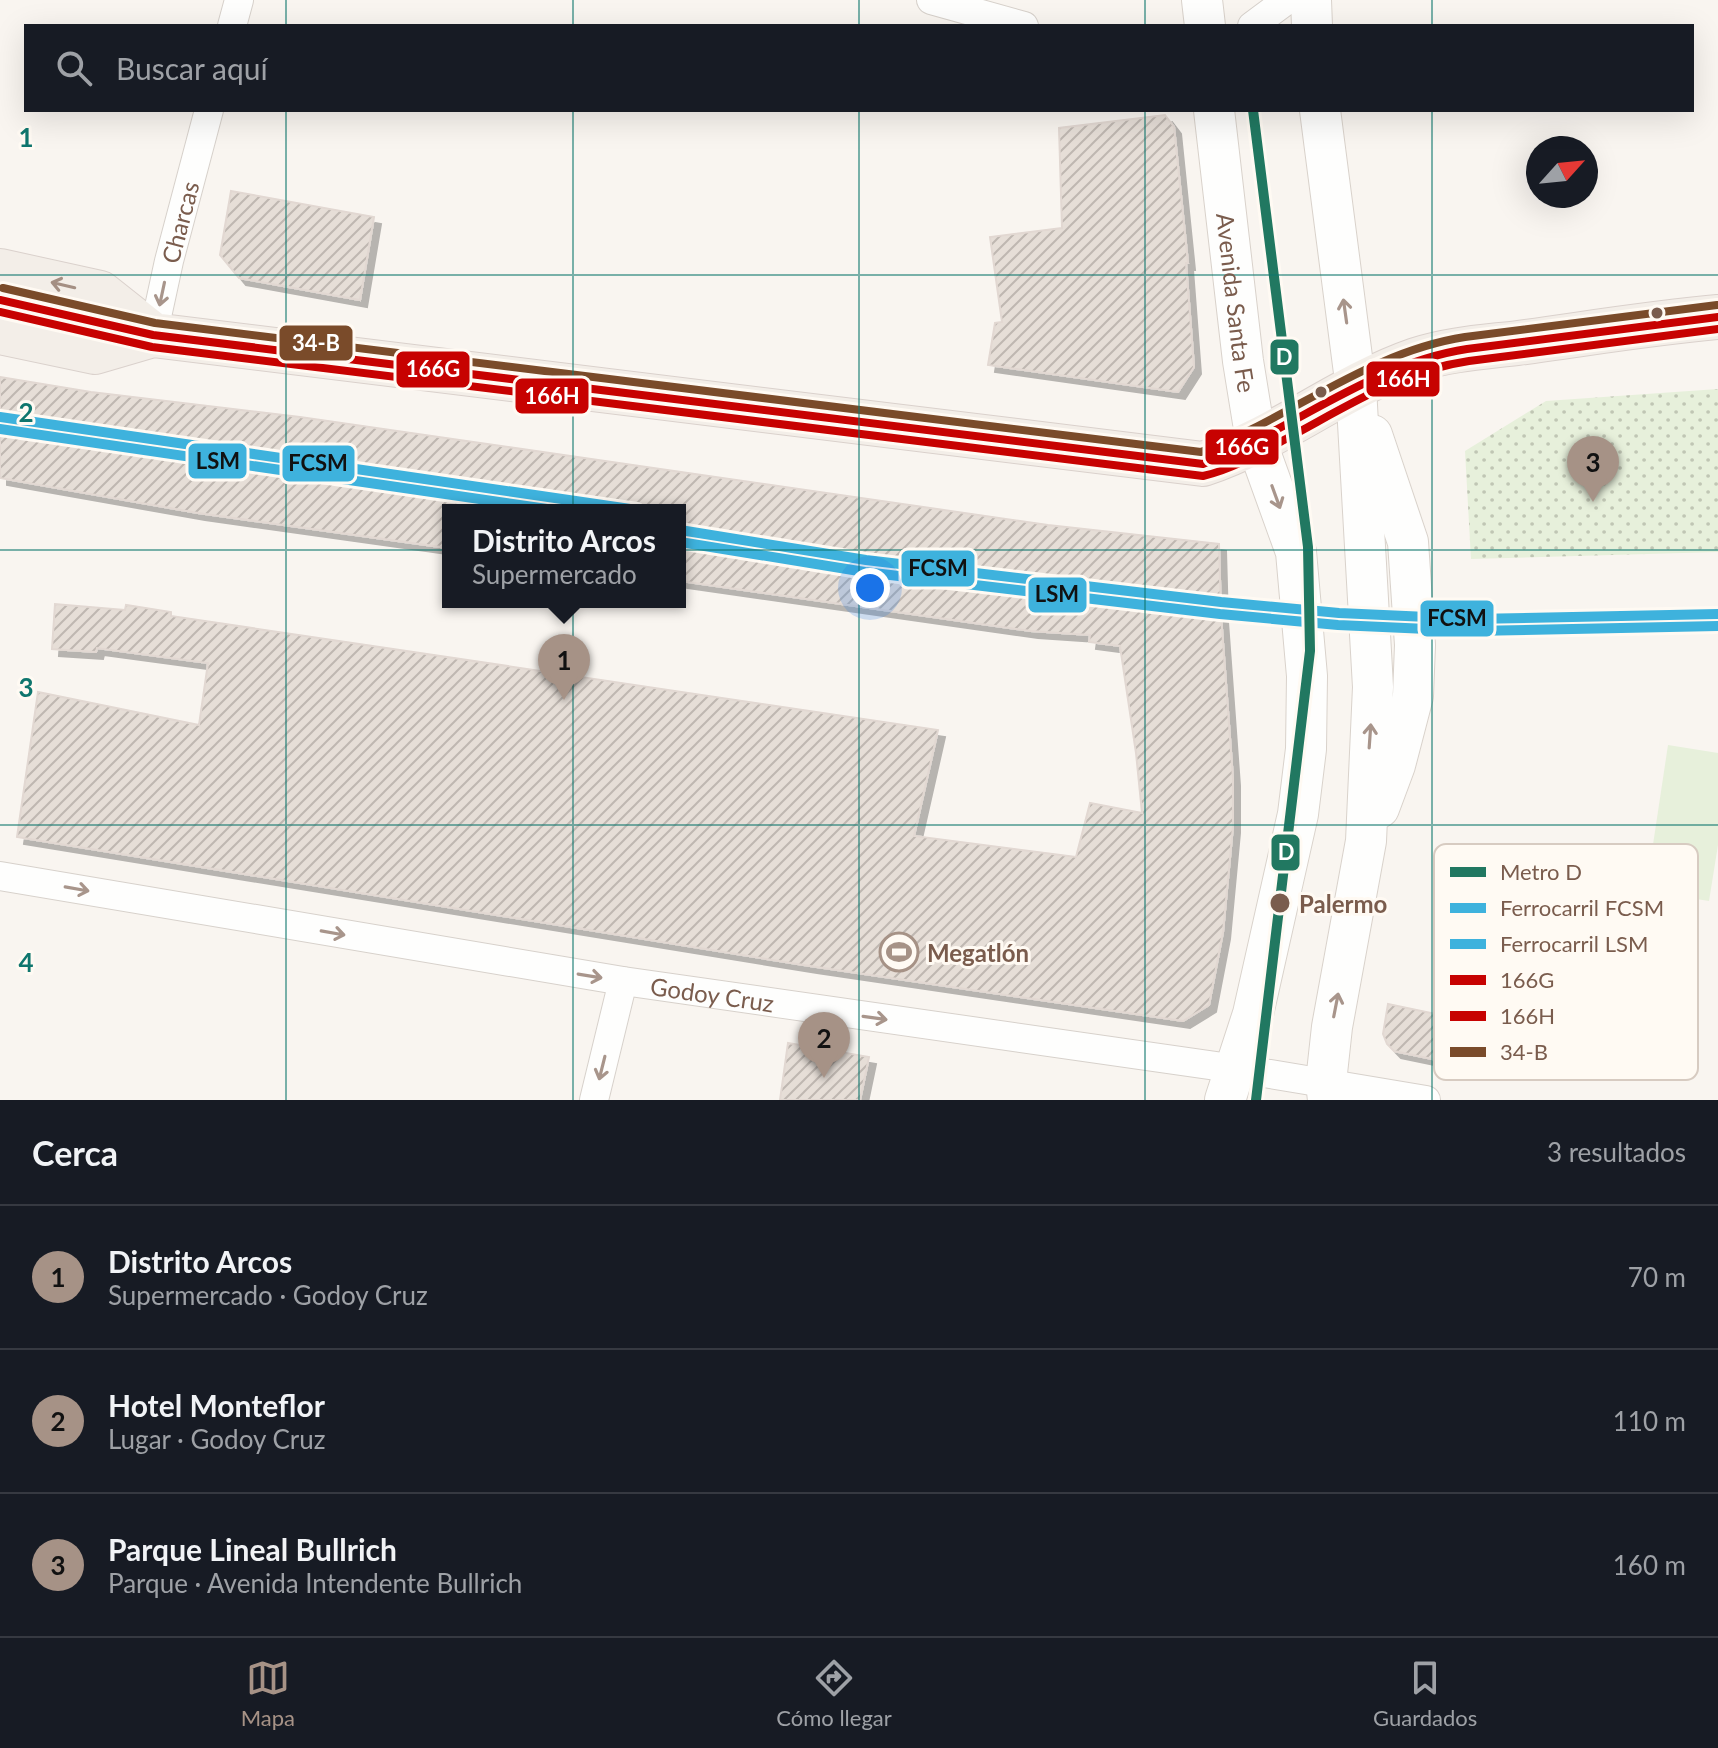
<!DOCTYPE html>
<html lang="es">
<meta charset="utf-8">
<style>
body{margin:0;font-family:Lato,sans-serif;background:#242831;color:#f1f3f6}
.compass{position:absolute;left:1526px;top:136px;width:72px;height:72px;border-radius:50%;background:#171b24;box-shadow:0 8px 32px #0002;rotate:63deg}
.you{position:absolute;left:870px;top:588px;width:28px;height:28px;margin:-20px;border:6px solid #fff;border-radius:50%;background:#1a73e8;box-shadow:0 0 0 12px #1a73e833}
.badge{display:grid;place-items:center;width:52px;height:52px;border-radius:50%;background:#a69286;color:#111;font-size:26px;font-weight:700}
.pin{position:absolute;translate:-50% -66px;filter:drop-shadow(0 2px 4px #0008)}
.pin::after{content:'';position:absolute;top:42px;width:28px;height:24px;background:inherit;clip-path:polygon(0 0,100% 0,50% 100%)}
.popup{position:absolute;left:442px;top:504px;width:244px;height:104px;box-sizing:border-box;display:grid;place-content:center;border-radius:0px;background:#171b24;filter:drop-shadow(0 2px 6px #0005);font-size:26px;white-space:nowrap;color:#9ea1a6}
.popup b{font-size:30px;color:#f1f3f6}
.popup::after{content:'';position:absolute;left:50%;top:100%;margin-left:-16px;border:16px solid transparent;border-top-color:#171b24}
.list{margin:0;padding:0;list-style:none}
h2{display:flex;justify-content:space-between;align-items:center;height:104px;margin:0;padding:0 32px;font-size:34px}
h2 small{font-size:26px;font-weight:400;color:#9ea1a6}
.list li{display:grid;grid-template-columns:52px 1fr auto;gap:24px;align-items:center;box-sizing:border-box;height:144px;padding:0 32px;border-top:2px solid #363941}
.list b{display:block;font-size:30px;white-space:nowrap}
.list p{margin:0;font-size:26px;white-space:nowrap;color:#9ea1a6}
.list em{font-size:26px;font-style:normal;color:#9ea1a6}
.icon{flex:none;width:44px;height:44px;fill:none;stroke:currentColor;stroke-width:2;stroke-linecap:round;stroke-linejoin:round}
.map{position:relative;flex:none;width:1718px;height:1100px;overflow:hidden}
.search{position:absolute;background:#171b24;box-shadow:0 8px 32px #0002;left:24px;right:24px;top:24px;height:88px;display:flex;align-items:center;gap:20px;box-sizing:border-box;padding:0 28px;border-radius:0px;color:#9ea1a6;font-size:30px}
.sheet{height:536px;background:#171b24}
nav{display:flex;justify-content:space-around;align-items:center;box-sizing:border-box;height:112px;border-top:2px solid #363941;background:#171b24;font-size:22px;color:#9ea1a6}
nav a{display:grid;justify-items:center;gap:4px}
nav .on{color:#a69286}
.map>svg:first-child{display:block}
.park{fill:url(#park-dots)}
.garden{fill:#e7f0db}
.building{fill:url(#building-hatch);stroke:#e2d8d2;stroke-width:2;filter:url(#shadow)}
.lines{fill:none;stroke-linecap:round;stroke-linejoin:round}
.street-casing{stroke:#d7d1cb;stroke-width:30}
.secondary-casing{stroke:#d9d2cb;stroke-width:42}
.primary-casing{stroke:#dad1cc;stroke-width:46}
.street{stroke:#fefefd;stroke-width:28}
.secondary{stroke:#fefefd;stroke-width:40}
.primary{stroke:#f3eee8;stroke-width:44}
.bus-1-casing{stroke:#fffaf3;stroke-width:14}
.bus-2-casing{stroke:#fffaf3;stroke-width:14}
.bus-3-casing{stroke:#fffaf3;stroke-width:14}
.bus-1{stroke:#c70201;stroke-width:8}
.bus-2{stroke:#c70201;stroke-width:8}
.bus-3{stroke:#7a4b2a;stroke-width:8}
.rail-1-casing{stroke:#fffaf3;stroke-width:16}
.rail-2-casing{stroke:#fffaf3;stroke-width:16}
.rail-1{stroke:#3eb2dd;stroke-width:10}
.rail-2{stroke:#3eb2dd;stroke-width:10}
.metro-1-casing{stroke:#fffaf3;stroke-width:16}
.metro-1{stroke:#217861;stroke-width:10}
.oneway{stroke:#a48f83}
.oneway2{stroke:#a8958b}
.grid{fill:none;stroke:#0f766e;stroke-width:2;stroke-opacity:0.55}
.bus-dot{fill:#7a5c4d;stroke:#fffaf3;stroke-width:3}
.labels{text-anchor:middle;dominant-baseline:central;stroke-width:6;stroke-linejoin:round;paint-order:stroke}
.street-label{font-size:24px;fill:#7a5c4d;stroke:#fffaf3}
.stop-label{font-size:24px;font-weight:bold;fill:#7a5c4d;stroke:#fffaf3;text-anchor:start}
.poi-label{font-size:24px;font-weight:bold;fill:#7a5c4d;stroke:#fffaf3;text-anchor:start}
.key{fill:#fffaf3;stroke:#d7cbc1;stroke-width:2}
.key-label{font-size:22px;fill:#7a5c4d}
.grid-label{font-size:26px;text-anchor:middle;font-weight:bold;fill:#0f766e;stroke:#fffaf3;stroke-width:6;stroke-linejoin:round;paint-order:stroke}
.line-badge{stroke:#fffaf3;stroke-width:3}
.badge-label{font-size:22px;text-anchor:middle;font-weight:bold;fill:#fff}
.pale-badge-label{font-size:22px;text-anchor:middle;font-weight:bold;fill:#111}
</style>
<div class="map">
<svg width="1718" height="1100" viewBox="0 0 1718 1100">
<defs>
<pattern id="park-dots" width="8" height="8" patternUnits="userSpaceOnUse" patternTransform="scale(2)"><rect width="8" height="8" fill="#e7f0db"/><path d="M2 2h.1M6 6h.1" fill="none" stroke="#c0c6b4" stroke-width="1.8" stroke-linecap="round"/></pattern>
<pattern id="building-hatch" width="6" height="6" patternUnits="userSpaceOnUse" patternTransform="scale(2)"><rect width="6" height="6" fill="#e6ded7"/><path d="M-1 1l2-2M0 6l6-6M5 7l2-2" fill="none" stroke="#bfb7b1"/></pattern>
<filter id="shadow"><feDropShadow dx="7" dy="7" stdDeviation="0" flood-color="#0004"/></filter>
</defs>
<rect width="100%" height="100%" fill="#f9f5f0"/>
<path class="park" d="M1718,389V552L1471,559L1465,451L1546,401Z"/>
<path class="garden" d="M1668,745L1718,753V845L1709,901L1646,891Z"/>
<path class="building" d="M1165,115L1174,127L1188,263H1186L1194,367L1178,392L988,365L995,323L1002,322L990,237L1062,228L1059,128Z
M231,191L374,217L360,300L239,278L220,255Z
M0,377L91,392L300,417L1048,525L1219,544L1221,615L1233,779V826L1223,932L1209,1005L1183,1021L810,966L17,837L38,692L199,725L208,663L97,648L96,652L52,649L55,604L125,610L126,605L171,612V616L938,730L914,836L1076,857L1090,803L1142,813L1136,753L1120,646L1089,642L1090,635L1031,631L680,581V510H448V548L198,513L0,478Z
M1388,1004L1455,1018L1447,1062L1394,1051L1387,1044L1383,1034Z
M788,1043L869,1057L860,1100H780Z"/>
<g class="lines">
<g class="street-casing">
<g id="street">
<path d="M931,0L1024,26"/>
<path d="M232,26L239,0"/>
<path d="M1252,26L1287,0"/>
<path id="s1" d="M153,335L169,261L209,110"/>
<path id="s2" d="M0,876L623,981L1258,1072L1426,1100"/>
<path d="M594,1100L623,981"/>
</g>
</g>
<g class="secondary-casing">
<g id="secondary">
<path d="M1202,0L1205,26"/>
<path d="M1311,0L1312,26"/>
<path id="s3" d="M1214,110L1243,361L1256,441L1296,552L1307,676L1306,749L1298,814L1253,1014L1225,1100"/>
<path d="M1320,110L1356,388L1373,687L1366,841L1332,1027L1326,1082L1328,1100"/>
<path d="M1372,435L1408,542L1415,645L1413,696L1395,765L1379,808"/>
</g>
</g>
<g class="primary-casing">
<path id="primary" d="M0,271L100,293L153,335
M0,332L95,352L153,335L1203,464C1278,439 1341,386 1416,360C1449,349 1485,347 1518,343C1585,334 1651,323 1718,317"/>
</g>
<use href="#street" class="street"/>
<use href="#secondary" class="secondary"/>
<use href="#primary" class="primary"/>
<g class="bus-1-casing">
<path id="bus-1" d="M0,300L153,335L1203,464C1293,430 1370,364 1467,349L1718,317"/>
</g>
<g class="bus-2-casing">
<path id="bus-2" d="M0,312L152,347L1203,476C1230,470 1257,455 1282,441C1343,409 1399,371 1469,361L1718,329"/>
</g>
<g class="bus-3-casing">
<path id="bus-3" d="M3,288L155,323L1201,452C1292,417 1368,352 1465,337L1717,305"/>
</g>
<use href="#bus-1" class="bus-1"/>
<use href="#bus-2" class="bus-2"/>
<use href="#bus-3" class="bus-3"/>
<g class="rail-1-casing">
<path id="rail-1" d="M0,417L637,510
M680,530L866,560L1221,602L1339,613L1472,619L1718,614"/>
</g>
<g class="rail-2-casing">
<path id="rail-2" d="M0,429L554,510
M680,542L865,572L1220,614L1338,625L1472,631L1718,626"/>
</g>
<use href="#rail-1" class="rail-1"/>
<use href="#rail-2" class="rail-2"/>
<g class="metro-1-casing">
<path id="metro-1" d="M1253,110L1308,547L1310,651L1256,1100"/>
</g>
<use href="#metro-1" class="metro-1"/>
</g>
<defs><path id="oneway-shaft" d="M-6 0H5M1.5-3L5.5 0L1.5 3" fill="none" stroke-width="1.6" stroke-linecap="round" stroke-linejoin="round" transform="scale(2)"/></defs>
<use class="oneway" href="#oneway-shaft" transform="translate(63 285) rotate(-167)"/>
<g class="oneway2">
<use href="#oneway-shaft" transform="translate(162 294) rotate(102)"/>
<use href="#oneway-shaft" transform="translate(1345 311) rotate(-98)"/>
<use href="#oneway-shaft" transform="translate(1276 497) rotate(70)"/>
<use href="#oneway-shaft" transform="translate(1370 736) rotate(-86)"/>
<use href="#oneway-shaft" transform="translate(77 889) rotate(10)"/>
<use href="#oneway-shaft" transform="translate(333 933) rotate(10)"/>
<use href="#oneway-shaft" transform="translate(590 976) rotate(9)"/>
<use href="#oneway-shaft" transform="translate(1336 1005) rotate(-79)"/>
<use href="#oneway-shaft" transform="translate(875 1018) rotate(8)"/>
<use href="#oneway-shaft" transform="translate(602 1068) rotate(104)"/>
</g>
<path class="grid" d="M286,0V26M573,0V26M859,0V26M1145,0V26M1432,0V26M286,110V1100M573,110V1100M859,110V1100M1145,110V1100M1432,110V1100M0,275H1718M0,550H1718M0,825H1718"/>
<defs>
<g id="stadium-ring" transform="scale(2)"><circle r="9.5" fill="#fffaf3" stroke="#a69286" stroke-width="1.5"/><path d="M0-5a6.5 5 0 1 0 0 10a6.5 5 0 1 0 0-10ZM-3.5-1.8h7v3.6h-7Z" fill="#a69286"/></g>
</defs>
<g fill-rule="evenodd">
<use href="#stadium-ring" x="899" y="952"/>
</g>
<g class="bus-dot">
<circle cx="1657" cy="313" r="7"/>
<circle cx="1321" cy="392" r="7"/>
<circle cx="1280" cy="903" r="11"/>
</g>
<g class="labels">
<g class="street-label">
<text stroke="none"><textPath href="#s1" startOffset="116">Charcas</textPath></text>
<text stroke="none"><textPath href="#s3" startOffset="194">Avenida Santa Fe</textPath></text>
<text stroke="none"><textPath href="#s2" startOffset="722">Godoy Cruz</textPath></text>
</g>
<g class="stop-label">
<text x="1299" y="903">Palermo</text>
</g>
<g class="poi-label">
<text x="927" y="952">Megatlón</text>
</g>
</g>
<rect x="1434" y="844" width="264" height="236" rx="12" class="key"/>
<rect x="1450" y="867" width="36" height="10" fill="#217861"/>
<rect x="1450" y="903" width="36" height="10" fill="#3eb2dd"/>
<rect x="1450" y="939" width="36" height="10" fill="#3eb2dd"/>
<rect x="1450" y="975" width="36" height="10" fill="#c70201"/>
<rect x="1450" y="1011" width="36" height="10" fill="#c70201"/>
<rect x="1450" y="1047" width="36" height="10" fill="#7a4b2a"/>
<g class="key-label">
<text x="1500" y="880">Metro D</text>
<text x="1500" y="916">Ferrocarril FCSM</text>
<text x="1500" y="952">Ferrocarril LSM</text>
<text x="1500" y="988">166G</text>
<text x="1500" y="1024">166H</text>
<text x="1500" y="1060">34-B</text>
</g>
<g class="grid-label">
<text x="26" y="147">1</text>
<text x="26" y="422">2</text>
<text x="26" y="697">3</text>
<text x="26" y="972">4</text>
</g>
<g class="line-badge">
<rect x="278" y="324" width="76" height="38" rx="8" fill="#7a4b2a"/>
<rect x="1269" y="338" width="31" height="38" rx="8" fill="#217861"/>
<rect x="395" y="350" width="76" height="39" rx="8" fill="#c70201"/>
<rect x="1365" y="360" width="76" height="38" rx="8" fill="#c70201"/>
<rect x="514" y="377" width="76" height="38" rx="8" fill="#c70201"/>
<rect x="1204" y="428" width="76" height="38" rx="8" fill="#c70201"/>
<rect x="187" y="442" width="61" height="38" rx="8" fill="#3eb2dd"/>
<rect x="281" y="444" width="75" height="39" rx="8" fill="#3eb2dd"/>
<rect x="900" y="549" width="76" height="39" rx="8" fill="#3eb2dd"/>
<rect x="1027" y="576" width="61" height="38" rx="8" fill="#3eb2dd"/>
<rect x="1419" y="599" width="76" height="39" rx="8" fill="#3eb2dd"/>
<rect x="1270" y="833" width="31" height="39" rx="8" fill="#217861"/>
</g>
<g class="badge-label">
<text x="316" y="351">34-B</text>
<text x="1284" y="365">D</text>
<text x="433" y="377">166G</text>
<text x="1403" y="387">166H</text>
<text x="552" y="404">166H</text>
<text x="1242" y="455">166G</text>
<text x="1286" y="860">D</text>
</g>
<g class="pale-badge-label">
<text x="218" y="469">LSM</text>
<text x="318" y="471">FCSM</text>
<text x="938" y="576">FCSM</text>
<text x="1057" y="602">LSM</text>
<text x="1457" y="626">FCSM</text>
</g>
</svg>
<svg class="compass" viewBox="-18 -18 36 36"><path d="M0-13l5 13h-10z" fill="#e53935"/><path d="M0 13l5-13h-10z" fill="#9ea1a6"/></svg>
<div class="you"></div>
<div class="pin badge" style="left:564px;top:700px">1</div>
<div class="popup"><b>Distrito Arcos</b>Supermercado</div>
<div class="pin badge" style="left:824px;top:1078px">2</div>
<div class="pin badge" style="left:1593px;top:502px">3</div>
<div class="search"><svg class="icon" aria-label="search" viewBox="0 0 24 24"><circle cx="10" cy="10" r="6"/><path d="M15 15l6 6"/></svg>Buscar aquí</div>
</div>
<section class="sheet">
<h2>Cerca<small>3 resultados</small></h2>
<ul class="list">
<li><span class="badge">1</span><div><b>Distrito Arcos</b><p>Supermercado · Godoy Cruz</p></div><em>70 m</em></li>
<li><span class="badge">2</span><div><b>Hotel Monteflor</b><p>Lugar · Godoy Cruz</p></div><em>110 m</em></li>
<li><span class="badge">3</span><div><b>Parque Lineal Bullrich</b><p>Parque · Avenida Intendente Bullrich</p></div><em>160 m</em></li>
</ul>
</section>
<nav>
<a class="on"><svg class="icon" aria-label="map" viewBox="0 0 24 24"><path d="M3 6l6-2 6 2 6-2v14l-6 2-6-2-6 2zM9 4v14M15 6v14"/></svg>Mapa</a>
<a><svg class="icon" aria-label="directions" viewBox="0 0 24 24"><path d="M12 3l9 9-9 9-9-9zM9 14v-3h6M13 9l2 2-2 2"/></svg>Cómo llegar</a>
<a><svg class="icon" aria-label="saved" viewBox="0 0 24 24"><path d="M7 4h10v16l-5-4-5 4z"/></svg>Guardados</a>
</nav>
